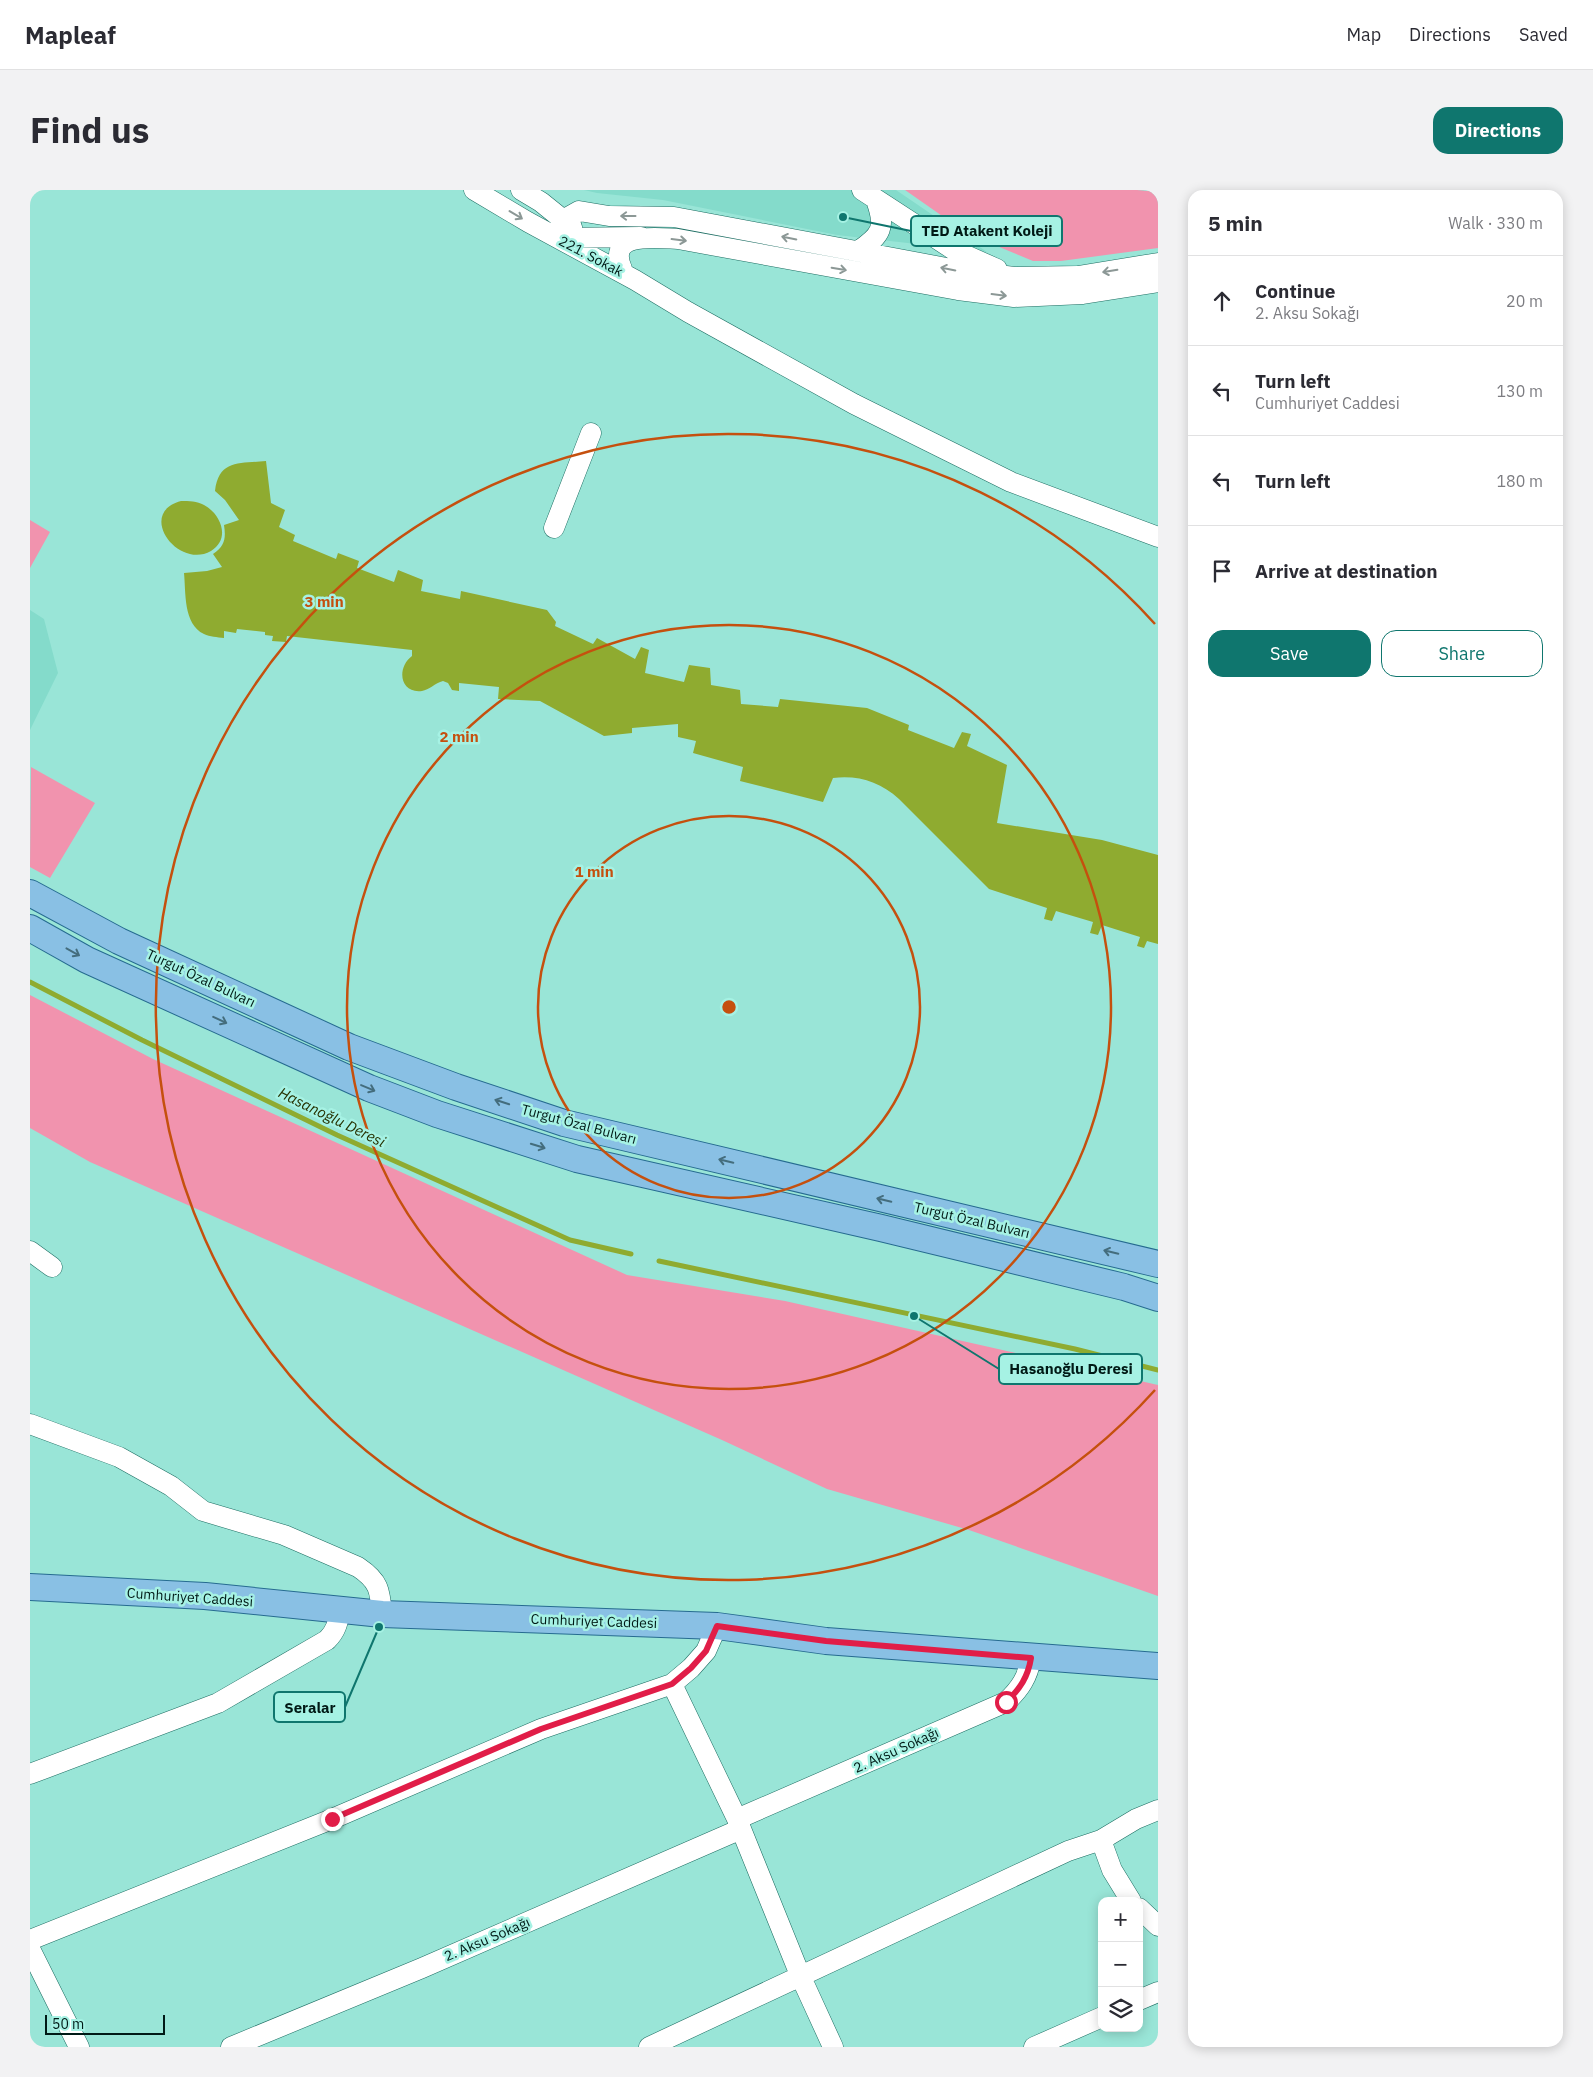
<!DOCTYPE html>
<meta charset="utf-8">
<style>
body{margin:0;font-family:"IBM Plex Sans",sans-serif;background:#f2f2f3;color:#2b2b33}
.controls{position:absolute;right:15px;bottom:15px;display:grid;overflow:hidden;border-radius:10px;box-shadow:0 2px 12px #0003}
.controls button{width:45px;height:45px;display:grid;place-items:center;padding:0;border:0;border-bottom:1px solid #e1e1e2;background:#fff;color:#2b2b33;font:25px sans-serif}
.scale{position:absolute;left:15px;bottom:12px;width:120px;box-sizing:border-box;padding-left:5px;border:2px solid #001a16;border-top:0;font-size:14px;line-height:18px;white-space:nowrap;color:#001a16;-webkit-text-stroke:4px #a6f2e4;paint-order:stroke}
.stop{position:absolute;width:15px;height:15px;margin:-11px;border:4px solid #e11d48;border-radius:50%;background:#fff}
.stop.end{background:#e11d48;border-color:#fff;box-shadow:0 1px 5px #0008}
.list{margin:0;padding:0;list-style:none}
h2{display:flex;justify-content:space-between;align-items:center;height:65px;margin:0;padding:0 20px;font-size:21px}
h2 small{font-size:16px;font-weight:400;color:#7c7c81}
.list li{display:grid;grid-template-columns:32px 1fr auto;gap:15px;align-items:center;box-sizing:border-box;height:90px;padding:0 20px;border-top:1px solid #e1e1e2}
.list b{display:block;font-size:19px;white-space:nowrap}
.list p{margin:0;font-size:16px;white-space:nowrap;color:#7c7c81}
.list em{font-size:16px;font-style:normal;color:#7c7c81}
.actions{display:flex;gap:10px;padding:15px 20px}
.actions a{flex:1;padding:11px 0;border:1px solid #0f766e;border-radius:15px;text-align:center;font-size:18px;color:#0f766e}
.actions .main{background:#0f766e;color:#fff}
.icon{flex:none;width:28px;height:28px;fill:none;stroke:currentColor;stroke-width:2;stroke-linecap:round;stroke-linejoin:round}
.map{position:relative;flex:none;width:1128px;height:1857px;overflow:hidden;border-radius:15px}
header{display:flex;align-items:center;gap:30px;box-sizing:border-box;height:70px;padding:0 25px;background:#fff;border-bottom:1px solid #e1e1e2}
header strong{font-size:24px}
nav{display:flex;gap:28px;margin-inline-start:auto;font-size:18px}
.intro{display:flex;align-items:center;justify-content:space-between;box-sizing:border-box;height:120px;padding:0 30px}
h1{margin:0;font-size:35px}
.button{padding:12px 22px;border-radius:15px;background:#0f766e;color:#fff;font-size:18px;font-weight:700}
main{display:flex;gap:30px;padding:0 30px}
aside{flex:1;background:#fff;border-radius:15px;box-shadow:0 2px 12px #0003}
.map>svg:first-child{display:block}
.built{fill:#84dbcb}
.green{fill:#f193ae}
.water{fill:#8fab30}
.lines{fill:none;stroke-linecap:round;stroke-linejoin:round}
.stream{stroke:#8fab30;stroke-width:5}
.minor-casing{stroke:#1c6d62;stroke-width:21}
.major-casing{stroke:#266b90;stroke-width:28}
.minor{stroke:#fff;stroke-width:20}
.major{stroke:#89c0e4;stroke-width:26}
.oneway{stroke:#8c9896}
.oneway2{stroke:#446d7d}
.route{stroke:#e11d48;stroke-width:6}
.ring{fill:none;stroke:#c5500e;stroke-width:2.5}
.labels{text-anchor:middle;dominant-baseline:central;stroke-width:5;stroke-linejoin:round;paint-order:stroke}
.street-label{font-size:14px;fill:#001a16;stroke:#a6f2e4}
.water-label{font-size:15px;font-style:italic;fill:#263100;stroke:#a6f2e4}
.centre{fill:#c5500e;stroke:#a6f2e4;stroke-width:2.5}
.ring-label{font-size:15px;text-anchor:middle;font-weight:bold;fill:#c5500e;stroke:#a6f2e4;stroke-width:5;stroke-linejoin:round;paint-order:stroke}
.leader{fill:none;stroke:#0f766e;stroke-width:2}
.callout-dot{fill:#0f766e;stroke:#a6f2e4;stroke-width:2}
.callout{fill:#a6f2e4;stroke:#0f766e;stroke-width:2}
.callout-label{font-size:15px;text-anchor:middle;font-weight:bold;fill:#001a16}
</style>
<header>
<strong>Mapleaf</strong>
<nav><a>Map</a><a>Directions</a><a>Saved</a></nav>
</header>
<div class="intro"><h1>Find us</h1><a class="button">Directions</a></div>
<main>
<div class="map">
<svg width="1128" height="1857" viewBox="0 0 1128 1857">
<rect width="100%" height="100%" fill="#99e5d7"/>
<path class="built" d="M554,0H866L957,62L807,45L633,10L567,3Z
M0,420L14,429L28,483L0,540Z"/>
<path class="green" d="M875,0H1107L1128,2V58L1031,71H1003L938,44Z
M0,330L20,342L0,378Z
M1,577L65,613L20,688L0,677Z
M0,805L123,869L597,1085L755,1111L1128,1195V1406L939,1340L797,1299L692,1250L60,972L0,938Z"/>
<path class="water" d="M236,271L241,313L255,320L249,337L265,345L263,351L306,369L308,363L329,371L327,378L364,392L368,380L393,390L391,401L430,409L431,401L517,420L526,432L525,436L563,454L567,448L605,469L611,457L619,460L615,483L654,492L659,475L680,478L681,495L710,500L711,514L748,517L750,509L837,518L879,535L878,540L924,558L932,542L941,544L937,556L977,575L967,633L1072,650L1128,665V754L1117,751L1114,758L1107,756L1110,747L1072,735L1068,745L1060,743L1063,732L1026,721L1022,731L1014,729L1017,718L959,699L869,609C850,592 829,585 803,588L793,612L710,591L713,577L663,563L666,551L648,547V534L602,538V543L574,546L510,511L468,509L469,497L429,493V501L422,500L418,493L413,491C405,493 399,500 392,501C370,504 366,478 382,466V460L257,446L256,452L242,451L243,446L235,445V442L207,439L206,443L194,441V448C187,447 180,447 174,444C153,434 156,402 154,383L177,381L192,377L183,364C195,356 196,348 194,335L209,330L195,310L185,301C189,269 210,274 236,271Z
M151,311C159,311 167,311 174,315C191,324 201,349 181,361C148,380 106,323 151,311Z"/>
<g class="lines">
<path class="stream" d="M0,792L112,850L307,945L540,1050L601,1064
M629,1071L1045,1159L1128,1180"/>
<g class="minor-casing">
<path id="minor" d="M444,0L498,32L605,90L658,122L824,214L981,292L1128,347
M491,0L511,12L542,37
M832,0L924,60L967,79
M611,47L528,48L527,40L533,30L549,21L579,26L644,27L927,80L984,87L1048,86L1128,73
M828,61C852,45 856,37 846,10
M592,79C576,41 626,48 648,49L928,100L984,107L1053,104L1128,92
M524,338L561,243
M0,1061L22,1077
M0,1234L89,1267L141,1296L173,1321L254,1345L328,1377C349,1391 350,1400 352,1424
M642,1494L707,1629L770,1785L803,1857
M0,1584L188,1513L297,1450C306,1441 308,1433 310,1420
M707,1629L976,1512C990,1499 998,1487 1001,1468
M1071,1650L1082,1680L1101,1711
M1109,1718L1128,1736
M0,1750L302,1629L511,1539L642,1494L661,1478L676,1461L687,1436
M0,1759L49,1857
M1109,1810L1128,1802
M201,1857L392,1778L711,1639
M619,1857L1038,1661L1071,1650L1106,1629L1128,1620
M1004,1857L1072,1827"/>
</g>
<g class="major-casing">
<path id="major" d="M0,703L89,751L319,857L426,897L534,933L1128,1074
M0,738L57,770L339,898L407,924L547,969L851,1038L1094,1097L1128,1108
M0,1397L175,1406L352,1424L687,1436L796,1451L1128,1476"/>
</g>
<use href="#minor" class="minor"/>
<use href="#major" class="major"/>
</g>
<defs><path id="oneway-shaft" d="M-6 0H5M1.5-3L5.5 0L1.5 3" fill="none" stroke-width="1.6" stroke-linecap="round" stroke-linejoin="round" transform="scale(1.25)"/></defs>
<g class="oneway">
<use href="#oneway-shaft" transform="translate(486 25) rotate(31)"/>
<use href="#oneway-shaft" transform="translate(598 26) rotate(-180)"/>
<use href="#oneway-shaft" transform="translate(759 48) rotate(-169)"/>
<use href="#oneway-shaft" transform="translate(649 50) rotate(7)"/>
<use href="#oneway-shaft" transform="translate(809 79) rotate(10)"/>
<use href="#oneway-shaft" transform="translate(918 79) rotate(-169)"/>
<use href="#oneway-shaft" transform="translate(1080 81) rotate(171)"/>
<use href="#oneway-shaft" transform="translate(969 105) rotate(7)"/>
</g>
<g class="oneway2">
<use href="#oneway-shaft" transform="translate(43 762) rotate(29)"/>
<use href="#oneway-shaft" transform="translate(190 830) rotate(25)"/>
<use href="#oneway-shaft" transform="translate(338 898) rotate(23)"/>
<use href="#oneway-shaft" transform="translate(472 912) rotate(-162)"/>
<use href="#oneway-shaft" transform="translate(508 956) rotate(17)"/>
<use href="#oneway-shaft" transform="translate(696 971) rotate(-167)"/>
<use href="#oneway-shaft" transform="translate(854 1010) rotate(-167)"/>
<use href="#oneway-shaft" transform="translate(1081 1062) rotate(-167)"/>
</g>
<g class="lines">
<path class="route" d="M302,1629L511,1539L642,1494L661,1478L676,1461L687,1436L796,1451L1001,1468C998,1487 990,1499 976,1512"/>
</g>
<g class="ring">
<circle cx="699" cy="817" r="191"/>
<circle cx="699" cy="817" r="382"/>
<path d="M1125 1200A573 573 0 1 1 1125 434"/>
</g>
<g class="labels">
<g class="street-label">
<text transform="translate(561 66) rotate(28)">221. Sokak</text>
<text transform="translate(171 788) rotate(25)">Turgut Özal Bulvarı</text>
<text transform="translate(549 934) rotate(15)">Turgut Özal Bulvarı</text>
<text transform="translate(942 1030) rotate(13)">Turgut Özal Bulvarı</text>
<text transform="translate(160 1407) rotate(4)">Cumhuriyet Caddesi</text>
<text transform="translate(564 1431) rotate(2)">Cumhuriyet Caddesi</text>
<text transform="translate(866 1560) rotate(-24)">2. Aksu Sokağı</text>
<text transform="translate(457 1749) rotate(-23)">2. Aksu Sokağı</text>
</g>
<g class="water-label">
<text transform="translate(302 927) rotate(26)">Hasanoğlu Deresi</text>
</g>
</g>
<circle cx="699" cy="817" r="8" class="centre"/>
<g class="ring-label">
<text x="294" y="417">3 min</text>
<text x="429" y="552">2 min</text>
<text x="564" y="687">1 min</text>
</g>
<path class="leader" d="M813 27L881 41M884 1126L969 1179M349 1437L315 1517"/>
<g class="callout-dot">
<circle cx="813" cy="27" r="5"/>
<circle cx="884" cy="1126" r="5"/>
<circle cx="349" cy="1437" r="5"/>
</g>
<g class="callout">
<rect x="881" y="26" width="151" height="30" rx="5"/>
<rect x="969" y="1164" width="143" height="30" rx="5"/>
<rect x="244" y="1502" width="71" height="30" rx="5"/>
</g>
<g class="callout-label">
<text x="957" y="46">TED Atakent Koleji</text>
<text x="1041" y="1184">Hasanoğlu Deresi</text>
<text x="280" y="1523">Seralar</text>
</g>
</svg>
<div class="controls">
<button>+</button>
<button>−</button>
<button><svg class="icon" aria-label="layers" viewBox="0 0 24 24"><path d="M12 4l9 5-9 5-9-5zM3 14l9 5 9-5"/></svg></button>
</div>
<div class="scale">50 m</div>
<div class="stop" style="left:976px;top:1512px"></div>
<div class="stop end" style="left:302px;top:1629px"></div>
</div>
<aside>
<h2>5 min<small>Walk · 330 m</small></h2>
<ul class="list">
<li><svg class="icon" aria-label="ahead" viewBox="0 0 24 24"><path d="M12 20V5M6 11l6-6 6 6"/></svg><div><b>Continue</b><p>2. Aksu Sokağı</p></div><em>20 m</em></li>
<li><svg class="icon" aria-label="left" viewBox="0 0 24 24"><path d="M17 20v-9H6M10 6l-5 5 5 5"/></svg><div><b>Turn left</b><p>Cumhuriyet Caddesi</p></div><em>130 m</em></li>
<li><svg class="icon" aria-label="left" viewBox="0 0 24 24"><path d="M17 20v-9H6M10 6l-5 5 5 5"/></svg><div><b>Turn left</b></div><em>180 m</em></li>
<li><svg class="icon" aria-label="arrive" viewBox="0 0 24 24"><path d="M6 21V4h12l-3 4 3 4H6"/></svg><div><b>Arrive at destination</b></div></li>
</ul>
<div class="actions"><a class="main">Save</a><a>Share</a></div>
</aside>
</main>
